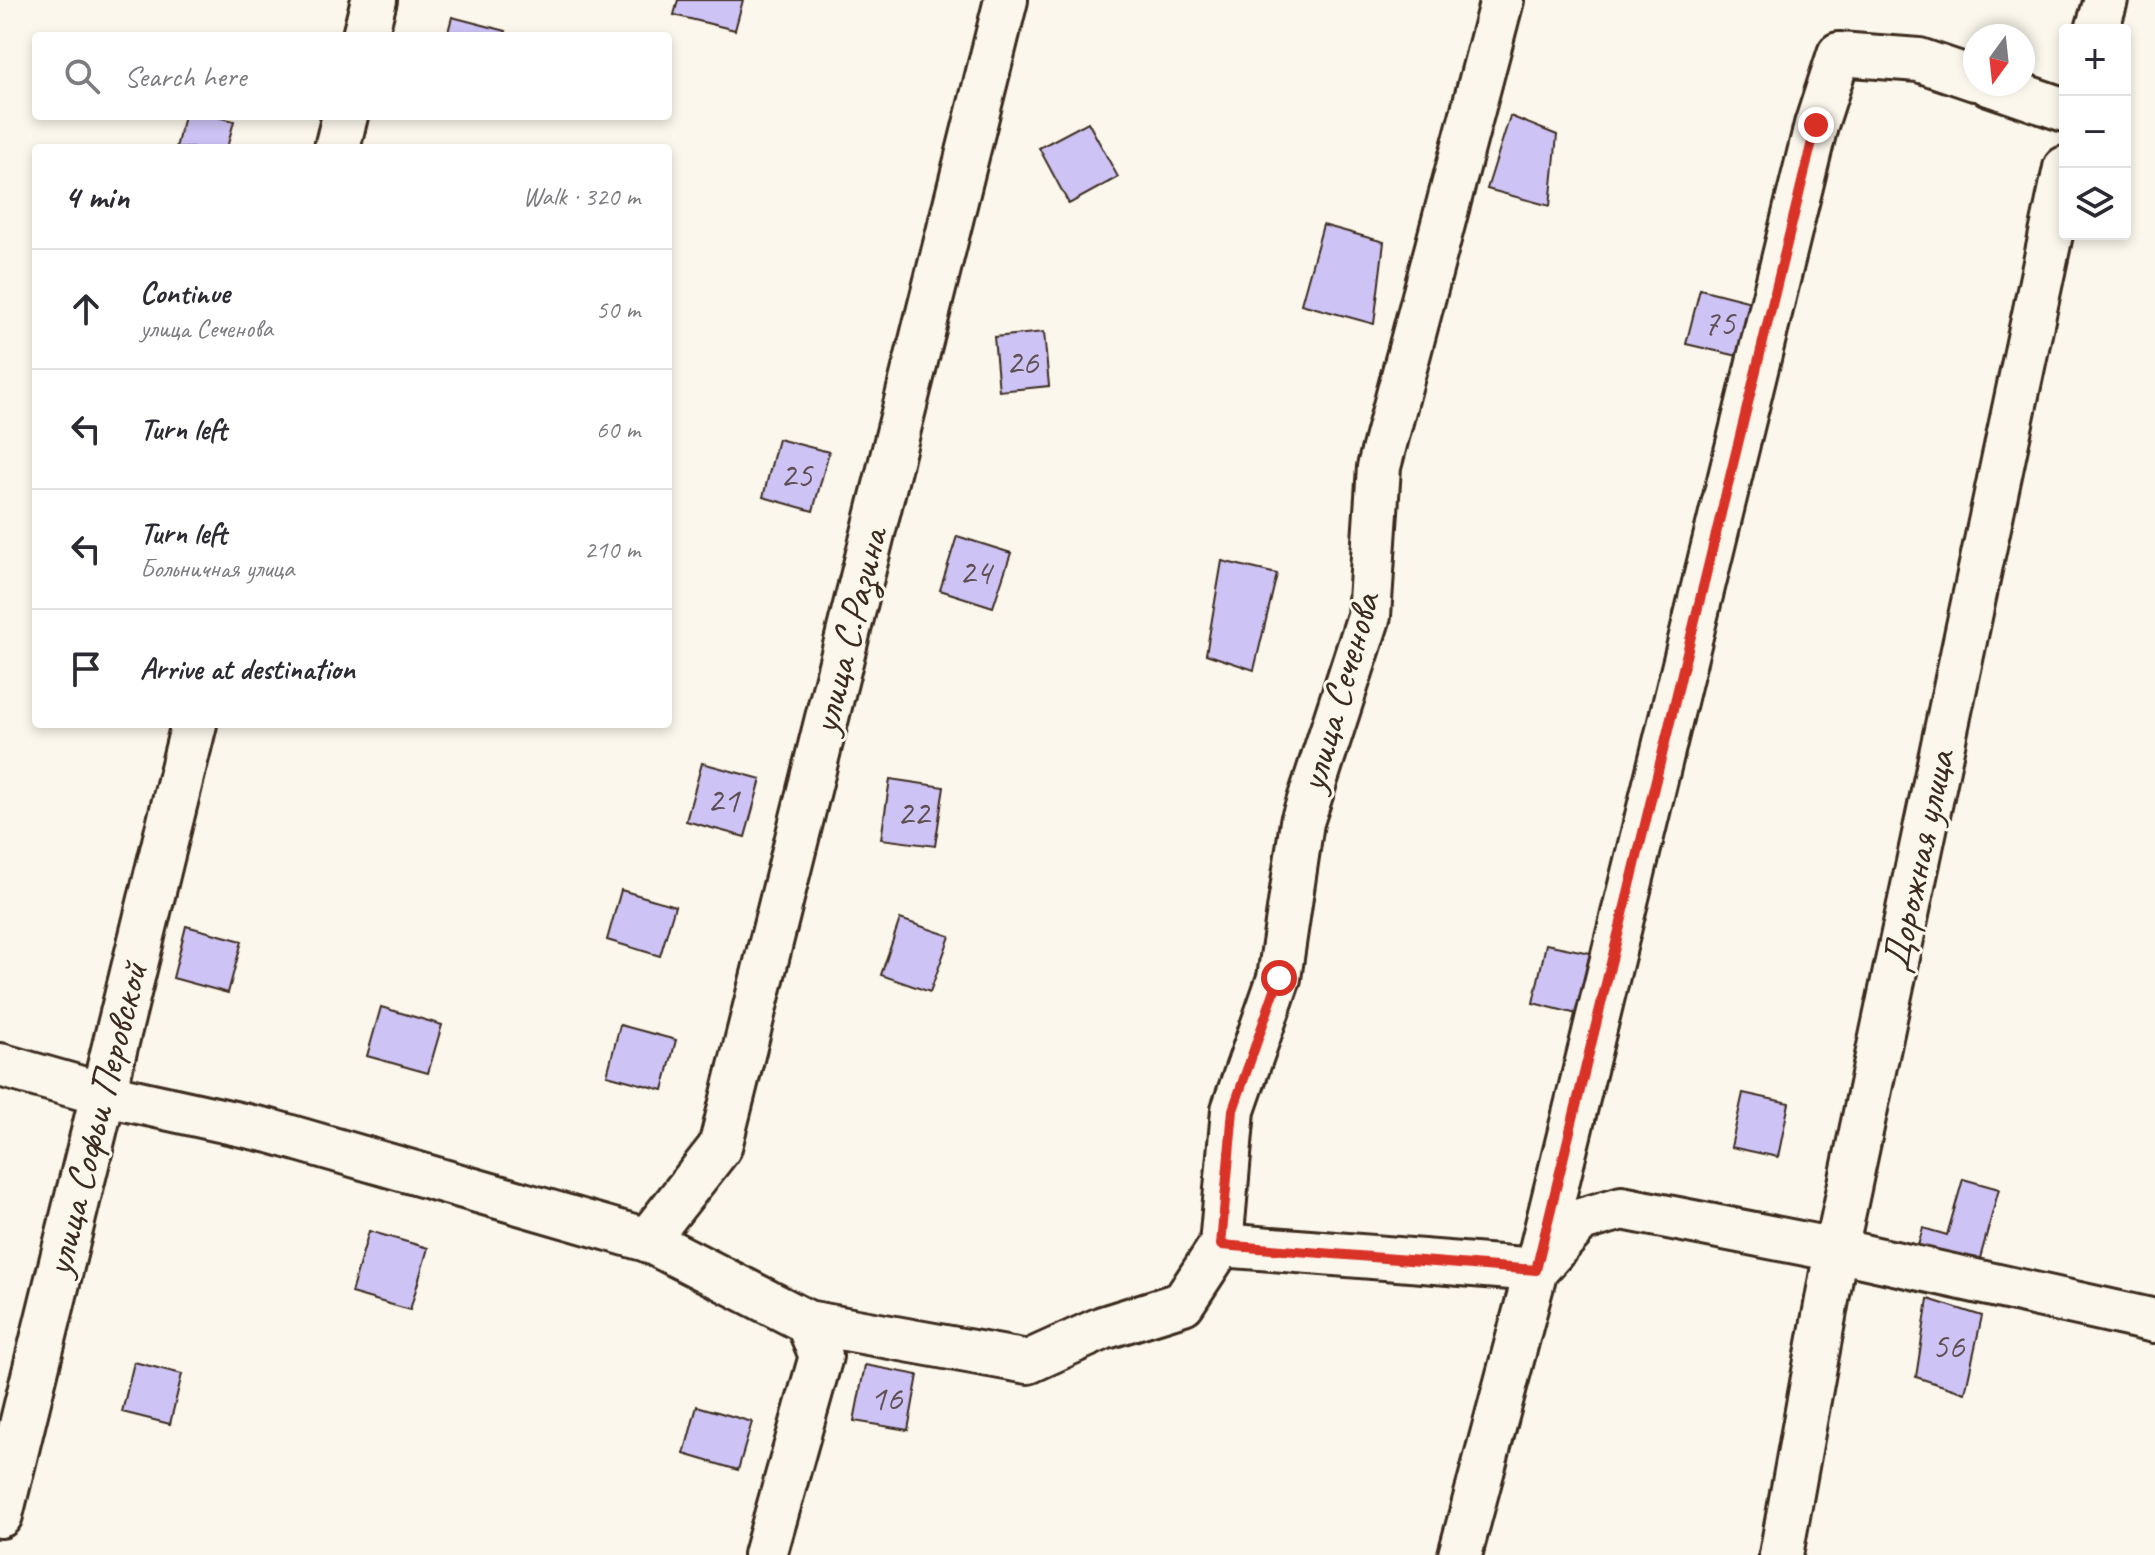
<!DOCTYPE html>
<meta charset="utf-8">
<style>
body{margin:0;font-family:Caveat,sans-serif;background:#f2f2f3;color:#2b2b33}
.controls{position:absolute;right:24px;top:24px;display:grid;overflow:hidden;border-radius:8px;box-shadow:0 4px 12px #0003}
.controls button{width:72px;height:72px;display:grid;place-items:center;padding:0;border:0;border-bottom:2px solid #e1e1e2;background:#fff;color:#2b2b33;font:40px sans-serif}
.compass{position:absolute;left:1963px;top:24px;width:72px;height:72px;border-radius:50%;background:#fff;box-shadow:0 4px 12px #0003;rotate:195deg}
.stop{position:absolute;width:24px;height:24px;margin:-18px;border:6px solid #d93025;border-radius:50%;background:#fff}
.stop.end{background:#d93025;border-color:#fff;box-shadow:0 2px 8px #0008}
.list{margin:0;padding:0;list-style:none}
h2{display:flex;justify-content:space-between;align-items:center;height:104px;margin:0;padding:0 32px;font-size:34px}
h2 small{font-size:26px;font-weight:400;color:#7c7c81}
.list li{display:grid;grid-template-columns:52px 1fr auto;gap:24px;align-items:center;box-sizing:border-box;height:120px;padding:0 32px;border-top:2px solid #e1e1e2}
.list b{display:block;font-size:30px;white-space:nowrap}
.list p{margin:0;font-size:26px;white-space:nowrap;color:#7c7c81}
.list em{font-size:26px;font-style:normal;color:#7c7c81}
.icon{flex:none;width:44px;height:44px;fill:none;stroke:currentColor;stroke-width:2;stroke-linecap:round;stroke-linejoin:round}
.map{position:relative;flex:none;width:2155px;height:1555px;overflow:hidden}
.search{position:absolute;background:#fff;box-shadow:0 4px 12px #0003;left:32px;top:32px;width:640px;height:88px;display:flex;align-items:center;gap:20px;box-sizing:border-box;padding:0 28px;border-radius:8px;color:#7c7c81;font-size:30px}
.panel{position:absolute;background:#fff;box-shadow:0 4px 12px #0003;left:32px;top:144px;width:640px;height:584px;border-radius:8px}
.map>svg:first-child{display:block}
.building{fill:#cdc3f5;stroke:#3b2a1e;stroke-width:2}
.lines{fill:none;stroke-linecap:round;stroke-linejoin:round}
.minor-casing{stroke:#3b2a1e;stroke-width:48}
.major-casing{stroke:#3b2a1e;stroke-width:50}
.minor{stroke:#fbf7ec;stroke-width:42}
.major{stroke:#fbf7ec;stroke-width:44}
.route{stroke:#d93025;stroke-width:10}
.labels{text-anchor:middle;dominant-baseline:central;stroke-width:6;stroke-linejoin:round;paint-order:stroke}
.number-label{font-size:36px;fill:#605054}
.street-label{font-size:40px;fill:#3b2a1e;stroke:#fbf7ec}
</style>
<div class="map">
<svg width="2155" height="1555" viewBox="0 0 2155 1555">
<rect width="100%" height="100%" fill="#fbf7ec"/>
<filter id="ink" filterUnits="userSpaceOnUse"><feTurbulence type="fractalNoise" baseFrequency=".0125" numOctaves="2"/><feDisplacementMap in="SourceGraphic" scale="16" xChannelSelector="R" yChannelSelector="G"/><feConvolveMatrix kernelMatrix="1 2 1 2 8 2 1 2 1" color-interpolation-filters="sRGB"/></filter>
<g filter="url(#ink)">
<path class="building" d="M678,0H743L735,30L674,15Z
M452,17L506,31L504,36H447Z
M184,116H213L234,121L227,148H176Z
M1510,116L1557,135L1550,206L1487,189Z
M1088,122L1118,177L1069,204L1039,148Z
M1323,225L1384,242L1374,324L1301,304Z
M1700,289L1751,302L1738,356L1686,344Z
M1044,332L1049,386L999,391L994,337Z
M778,439L829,452L813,511L763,497Z
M957,536L1011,553L993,607L940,590Z
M1222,561L1277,574L1254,670L1206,654Z
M702,763L761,779L745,837L686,821Z
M890,779L944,787L935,846L881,839Z
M621,890L675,906L660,956L607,940Z
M900,919L950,936L930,992L881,975Z
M186,926L242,941L228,993L173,978Z
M1546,944L1590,953L1577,1014L1533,1003Z
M381,1007L442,1025L428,1073L367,1056Z
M620,1025L676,1040L663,1090L607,1075Z
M1743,1093L1789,1103L1778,1157L1731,1147Z
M1963,1179L1999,1189L1976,1273L1915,1256L1923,1228L1947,1235Z
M369,1231L428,1248L410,1310L351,1293Z
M1928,1299L1982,1316L1965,1393L1916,1377Z
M134,1362L182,1374L170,1424L122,1412Z
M865,1365L918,1375L908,1430L854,1421Z
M697,1406L752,1422L738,1470L684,1454Z"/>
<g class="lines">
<g class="minor-casing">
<path id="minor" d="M2097,30L2106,0
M1989,84L2065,110
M0,1065L102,1094L270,1131L647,1240L807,1322L1028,1362L1103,1328L1183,1303L1221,1245L1536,1270
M647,1240L720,1147L1006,0
M1221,1245L1233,1110L1279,978L1302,822L1369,616L1379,467L1502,0
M1540,1266L1581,1220L1622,1208L1836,1250L2155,1321
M765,1555L821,1356L807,1322
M1460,1555L1536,1270L1816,125L1839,54L1919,60L1975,79
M1781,1555L1836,1250L2065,168"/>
</g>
<g class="major-casing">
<path id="major" d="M365,36L374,0
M337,148L345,116
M0,1515L194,724"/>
</g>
<use href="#minor" class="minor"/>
<use href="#major" class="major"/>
</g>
</g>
<g class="lines" filter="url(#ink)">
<path class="route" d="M1279,978L1233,1110L1221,1245L1536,1270L1816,125"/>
</g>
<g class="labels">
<g class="number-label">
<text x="1719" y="323">75</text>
<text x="1022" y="362">26</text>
<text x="796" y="475">25</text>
<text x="975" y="572">24</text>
<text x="723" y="800">21</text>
<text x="913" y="813">22</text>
<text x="1948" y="1346">56</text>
<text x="886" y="1398">16</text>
</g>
<g class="street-label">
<text transform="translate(849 631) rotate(-76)">улица С.Разина</text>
<text transform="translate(1339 692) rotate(-74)">улица Сеченова</text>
<text transform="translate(1918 861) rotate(-78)">Дорожная улица</text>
<text transform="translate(96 1119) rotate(-76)">улица Софьи Перовской</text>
</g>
</g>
</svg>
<div class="controls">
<button>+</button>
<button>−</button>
<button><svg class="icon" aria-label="layers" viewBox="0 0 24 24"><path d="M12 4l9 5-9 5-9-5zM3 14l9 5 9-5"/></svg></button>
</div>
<svg class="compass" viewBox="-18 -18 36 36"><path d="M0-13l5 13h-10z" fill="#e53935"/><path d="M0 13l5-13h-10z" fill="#7c7c81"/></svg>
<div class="stop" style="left:1279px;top:978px"></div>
<div class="stop end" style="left:1816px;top:125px"></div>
<div class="search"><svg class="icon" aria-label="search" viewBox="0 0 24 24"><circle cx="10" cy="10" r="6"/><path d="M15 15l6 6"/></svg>Search here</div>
<section class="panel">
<h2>4 min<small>Walk · 320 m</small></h2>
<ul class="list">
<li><svg class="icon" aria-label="ahead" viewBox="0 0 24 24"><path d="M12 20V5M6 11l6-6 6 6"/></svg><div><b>Continue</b><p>улица Сеченова</p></div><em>50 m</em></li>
<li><svg class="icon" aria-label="left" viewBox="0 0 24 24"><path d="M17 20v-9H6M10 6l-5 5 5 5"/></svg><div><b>Turn left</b></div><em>60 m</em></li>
<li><svg class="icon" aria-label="left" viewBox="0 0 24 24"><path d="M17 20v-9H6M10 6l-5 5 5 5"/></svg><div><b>Turn left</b><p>Больничная улица</p></div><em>210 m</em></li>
<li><svg class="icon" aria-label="arrive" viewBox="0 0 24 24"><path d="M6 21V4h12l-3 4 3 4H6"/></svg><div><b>Arrive at destination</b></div></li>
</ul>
</section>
</div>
